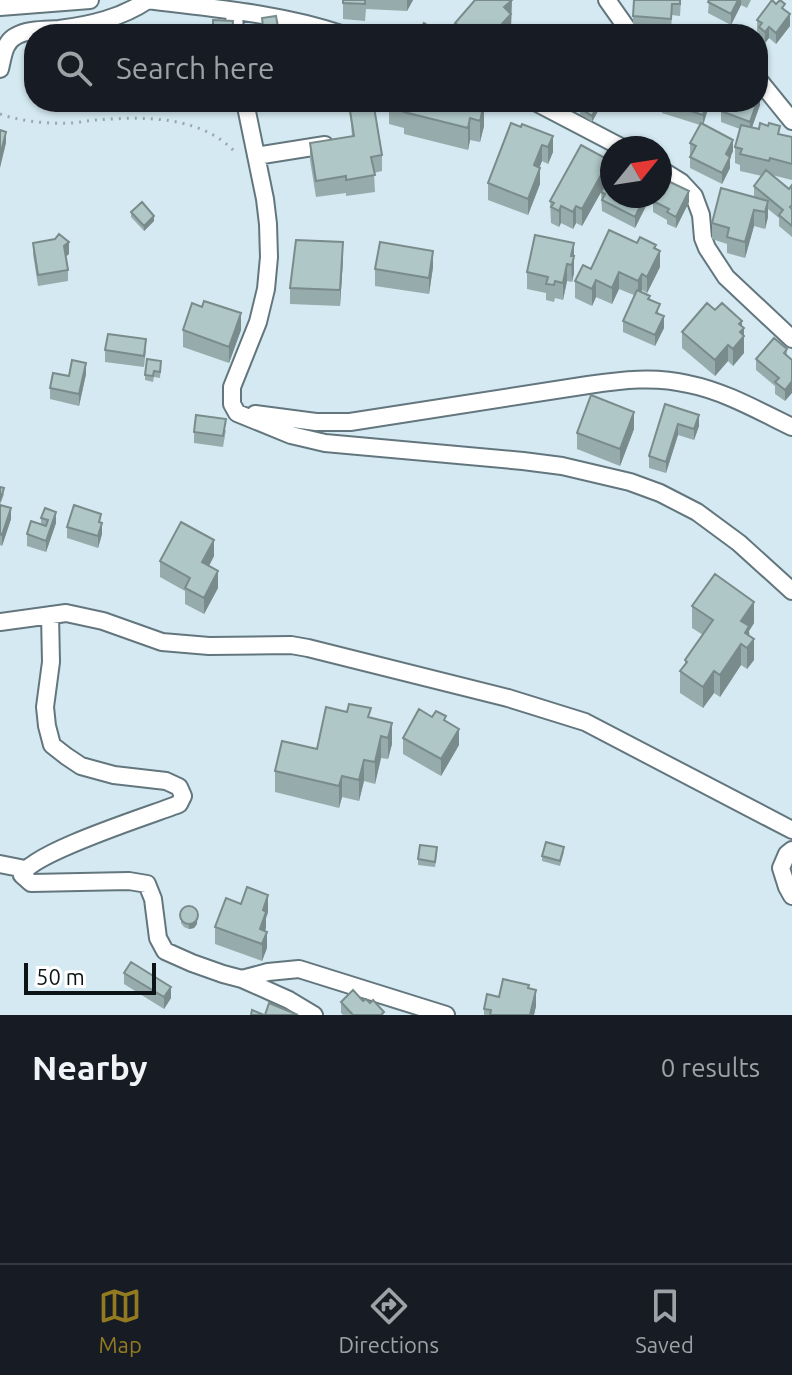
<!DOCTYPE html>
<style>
body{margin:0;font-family:Ubuntu,sans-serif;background:#242831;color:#f1f3f6}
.compass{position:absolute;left:600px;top:136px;width:72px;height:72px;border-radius:50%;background:#171b24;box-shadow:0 2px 6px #0004;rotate:60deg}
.scale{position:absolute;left:24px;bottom:20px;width:132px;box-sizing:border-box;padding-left:8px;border:4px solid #0c1417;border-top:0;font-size:22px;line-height:28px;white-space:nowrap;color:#0c1417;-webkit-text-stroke:6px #fff;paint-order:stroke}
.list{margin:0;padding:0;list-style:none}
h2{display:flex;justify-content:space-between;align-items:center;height:104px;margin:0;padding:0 32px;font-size:34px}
h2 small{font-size:26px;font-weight:400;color:#9ea1a6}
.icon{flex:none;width:44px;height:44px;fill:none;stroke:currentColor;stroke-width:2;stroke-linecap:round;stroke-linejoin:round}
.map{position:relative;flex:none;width:792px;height:1015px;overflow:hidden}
.search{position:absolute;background:#171b24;box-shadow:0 2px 6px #0004;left:24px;right:24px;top:24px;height:88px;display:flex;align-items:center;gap:20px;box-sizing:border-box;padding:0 28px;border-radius:32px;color:#9ea1a6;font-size:30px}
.sheet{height:248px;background:#171b24}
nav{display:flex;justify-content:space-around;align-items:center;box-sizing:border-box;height:112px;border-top:2px solid #363941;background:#171b24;font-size:22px;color:#9ea1a6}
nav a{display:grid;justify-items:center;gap:4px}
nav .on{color:#927a20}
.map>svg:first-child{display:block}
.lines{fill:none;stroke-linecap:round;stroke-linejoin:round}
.street-casing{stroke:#63767e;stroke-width:20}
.path{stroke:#97a8ae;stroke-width:3;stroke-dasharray:2 6;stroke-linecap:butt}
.street{stroke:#fff;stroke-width:16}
.wall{fill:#96abab}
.shaded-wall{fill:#7a8b8b}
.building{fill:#afc7c7;stroke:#7a8b8b;stroke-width:2}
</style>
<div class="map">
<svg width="792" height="1015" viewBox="0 0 792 1015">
<rect width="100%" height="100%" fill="#d4e9f1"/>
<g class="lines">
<g class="street-casing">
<path id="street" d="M147,0C211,8 279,13 341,34
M607,0L631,34
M0,7L90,0
M234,11L235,34
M0,69C3,57 4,42 16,36C27,29 46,30 59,29C91,25 121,18 148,0
M758,79L792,121
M245,102L265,199L268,224L269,257L266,289L258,322L232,387V404L237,413L291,435L325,443L523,461L562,466L630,482L660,493L697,512L739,543L792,591
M535,102L623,148
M256,156L325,145
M660,169L681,182L694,196L701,215L703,238L707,248L726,277L792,339
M255,414L316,422H350L588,385C622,380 655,376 688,384C724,391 759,411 792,427
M50,615L51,662L45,707L47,726L52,745L66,756L81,766L114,775L166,781L179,787L183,796L179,804C151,815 32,852 22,875L31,883L129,881L147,884L153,899L158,938L165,951L192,963L223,974L242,979L268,972L299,969L446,1015
M0,622L66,613L103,621L162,642L209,646L291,645L308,648L508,698L585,722L792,830
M792,850L787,854L781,868L787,887L792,896
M0,864L25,869
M242,979L289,1000L314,1015"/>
</g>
<path class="path" d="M0,114C23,122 49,124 73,123C82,122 90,120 98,120C146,116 203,116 237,154"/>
<use href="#street" class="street"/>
</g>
<path class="wall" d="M343,0H413L407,11L366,9L365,21L343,19Z
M681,0L680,16L672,15L671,30L633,27V16Z
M709,0H751L747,8L741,5L731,25L708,13Z
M785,11L790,26L776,44L769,38L765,43L759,38V33L757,31V20Z
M512,17L511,18V30L508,34H455V23Z
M389,102H480L484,126L480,142L470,140L468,150L404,134V128L389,124Z
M662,102H710L703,124L733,151L730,158V168L722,184L690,168V143L700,125L662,113Z
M760,105L752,127L792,137V180L772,175L789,189L792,185V237L779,226V218L768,209V217L765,229L754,226L745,258L727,253V244L712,239V223L754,197V186L762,176L740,171V165L735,163V147L740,129L721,122V111Z
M580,108L598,111L592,122L580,114Z
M350,111L382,155V171L374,173L375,192L346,196V193L316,197L310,160V143L352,136Z
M521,127L553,136V152L548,164L542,161L539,168L540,184L528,215L488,200V183Z
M607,175L605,179V185L582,226L576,223L573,229L561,223L559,227L551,223L550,201Z
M601,192L650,196V198L635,228L602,211Z
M653,201L689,202L676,228L667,224V220L653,212Z
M131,212L154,221L144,231L131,217Z
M33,243L69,254L66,256L68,270V281L38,286L33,254Z
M574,243V273L572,282L567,281L563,300L555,298L554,302L546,300V293L527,289V272Z
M637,243L656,249L660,267L647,293L642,290L641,292L650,299L660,315L664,328L655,346L623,332V321L634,295L619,289L612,304L596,297L592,306L575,298V281L591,269Z
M343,259L340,306L290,304V288Z
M433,267L429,294L375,286V269Z
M715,310L744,328V353L733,366L728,361L715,376L682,348V332Z
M183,330H241L229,363L183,347Z
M787,349L785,401L775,394V386L756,370V359Z
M105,350H146L144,367L105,362Z
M161,367L160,378L154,377L153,382L145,380V375Z
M86,374L79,406L50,399V388L69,376Z
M665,404L699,426L694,440L678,435L666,473L649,468V456Z
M634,429L620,466L577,449V433Z
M226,430L223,447L194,443V432Z
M0,487L4,494L0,505L11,519L2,546L0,545Z
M41,518L56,523L46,552L27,546V534L41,525Z
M101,523L102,534L98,548L67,538V527Z
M214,556L209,566L218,588L204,614L185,604V591L160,577V561Z
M692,606L754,623L749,631L754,660L747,669L741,665L720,697L714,693L703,708L680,693V671L685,665V660L703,635L692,628Z
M432,717L446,722L459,745L441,776L403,754V738Z
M371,718L392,723V744L388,759L381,758L375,784L364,781L359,801L342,797L339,808L275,792V771L317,749Z
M564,852L560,866L542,861V856Z
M437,853L435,867L418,865V859Z
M181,912L198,913L197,924L194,928L189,929L184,927L181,923Z
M268,912L266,918L265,931L267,948L262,961L215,944V927Z
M124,973L171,998L164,1009L124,984Z
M529,988L536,1006L534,1015H484V1009L499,997Z
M363,1001L384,1015H343L341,1013V1002Z"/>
<path class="shaded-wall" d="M407,0H413L407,11Z
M512,0L511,30L508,34H493L504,7Z
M738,0H741V5L731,25V14Z
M790,14V26L776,44V33Z
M769,27V38L765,43V32Z
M760,94V105L750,133V122L757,102H758Z
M707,102H710L703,126V115Z
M484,104V126L480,142V121Z
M598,105V111L592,122V116Z
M470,118V140L468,150V128Z
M6,132V143L0,168V156Z
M553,136V152L548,164V147Z
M733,140V151L730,158V168L722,184V173L726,154Z
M542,145V161L534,182V165Z
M607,159V175L605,179V185L582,226V209Z
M540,168V184L528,215V199Z
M689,191V202L676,228V217Z
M645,196H650V198L635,228V217Z
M768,201V217L765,229V212Z
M561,206V223L559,227V211Z
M576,206V223L573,229V212Z
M754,210V226L745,258V242Z
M154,216V221L144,231V226Z
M69,242V254L64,258V246Z
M343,242V259L340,306V290Z
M574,243V273L572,282L571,256Z
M656,245V258L660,251V267L647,293V277Z
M433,251V267L429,294V278Z
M567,264V281L563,300V283Z
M619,272V289L612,304V288Z
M642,274V290L638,297V281Z
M596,280V297L592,306V289Z
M241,313V330L229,363V347Z
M664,316V328L655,346V335Z
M742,321V330L744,328V353L733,366V349L739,324Z
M728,345V361L715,376V360Z
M86,363V374L79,406V394Z
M792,381V393L785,401V390Z
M634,412V429L620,466V449Z
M699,415V426L694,440V429Z
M678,424V435L666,473V462Z
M11,508V519L2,546V535Z
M56,512V523L46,552V541Z
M102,523V534L98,548V536Z
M214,540V556L202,579V562Z
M218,571V588L204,614V598Z
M754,602V623L749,631V645L754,639V660L747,669V648L741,621Z
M741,644V665L720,697V675Z
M714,671V693L703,708V687Z
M392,723V744L388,759V738Z
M459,729V745L441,776V759Z
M381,736V758L375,784V762Z
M364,760V781L359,801V780Z
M342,776V797L339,808V786Z
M268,895V912L266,918V928L260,946V929L263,910Z
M197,918V924L194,928L189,929V924Z
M267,932V948L262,961V944Z
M171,987V998L164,1009V997Z
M536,990V1006L534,1015H530Z"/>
<path class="building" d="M343,0H365V4L343,3Z
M475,0H512L504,7L511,14L493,34H469L455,23Z
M634,0H680V4H672L671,19L633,16Z
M709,0H738L731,14L708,2Z
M772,0L776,4L780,0L785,4L782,8L790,14L776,33L769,27L765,32L759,27L762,23L757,20Z
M276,16L278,27L288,26L289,34H249V29L263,27L262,18Z
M213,20L233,21L232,34H213Z
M424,23L435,30L432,34H424L419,31Z
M389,102H475L484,104L480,121L470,118L468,128L404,112L406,107Z
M584,102H593L598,105L592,116L580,108Z
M662,102H707L703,115Z
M724,102H757L750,122L721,111Z
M374,107L382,155L371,157L375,175L346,180V176L316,181L310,143L354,136L350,111Z
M511,123L521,127L522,124L553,136L548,147L542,145L534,165L540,168L528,199L488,183Z
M701,123L733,140L726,154L730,157L722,173L690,157L696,146L690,143Z
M760,123L768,126L769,123L780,126L778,134L792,137V164L770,158L769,161L740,154L742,149L735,147L741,125L759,129Z
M0,130L6,132L0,156Z
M581,145L607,159L602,167L605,168L582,209L576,206L573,212L561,206L559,211L551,207L554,203L550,201Z
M766,170L789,189L792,185V205L790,207L792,209V226L779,215L783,210L754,186Z
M610,174L612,175V196H645L635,217L602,200L605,194L601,192Z
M668,181L689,191L676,217L667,212L669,209L653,201L655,196H660V186L665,188Z
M721,188L768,201L765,212L754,210L745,242L727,237L729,228L712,223Z
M142,202L154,216L144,226L131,212Z
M609,230L637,243L640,237L656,245L654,248L660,251L647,277L642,274L638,281L619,272L612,288L596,280L592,289L575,281L583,265L591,269Z
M59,234L69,242L64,246L68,270L38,275L33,243L55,239Z
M535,235L574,243L571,256H574L572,265L567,264L563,283L555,281L554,285L546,284L548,277L527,272Z
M296,240L343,242L340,290L290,288Z
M380,242L433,251L429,278L375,269Z
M637,290L650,296L648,299L660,304L656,313L664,316L655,335L623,321Z
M204,301L241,313L229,347L183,330L192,303L202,307Z
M707,303L715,310L722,303L742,321L739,324L744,328L740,332L744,336L733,349L728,345L715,360L682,332Z
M108,334L146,339L144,356L105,350Z
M774,338L787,349L784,353L792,360V381L785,390L775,382L779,378L756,359Z
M147,359L161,361L160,372L154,371L153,376L145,375Z
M72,360L86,363L79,394L50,388L53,373L69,376Z
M591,395L634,412L620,449L577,433Z
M665,404L699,415L694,429L678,424L666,462L649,456Z
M196,415L226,419L223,436L194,432Z
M0,487L4,488L0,501Z
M0,505L11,508L2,535L0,534Z
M74,505L101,514L99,522L102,523L98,536L67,527Z
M45,508L56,512L46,541L27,534L31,521L46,526L48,520L41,518Z
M181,522L214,540L202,562L218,571L204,598L185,588L190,578L160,561Z
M715,574L754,602L741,621L749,626L745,633L754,639L747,648L741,644L720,675L714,671L703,687L680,671L687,662L685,660L713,620L692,606Z
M349,704L371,708L368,717L392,723L388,738L381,736L375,762L364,760L359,780L342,776L339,786L275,771L282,741L317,749L326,707L347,712Z
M419,709L432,717L436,711L446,716L444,720L459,729L441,759L403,738Z
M546,842L564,847L560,861L542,856Z
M420,845L437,847L435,862L418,859Z
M247,887L268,895L263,910L266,912L260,929L267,932L262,944L215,927L226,898L241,904Z
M180 915a9 9 0 1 1 18 0a9 9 0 1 1-18 0Z
M131,962L171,987L164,997L124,973Z
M503,979L529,985L528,988L536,990L530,1015H490L491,1010L484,1009L487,994L499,997Z
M353,990L363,1001L366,999L370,1003L373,1000L384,1012L381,1015H353L341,1002Z
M269,1003L298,1015H265Z
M252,1010L264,1015H251Z"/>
</svg>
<svg class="compass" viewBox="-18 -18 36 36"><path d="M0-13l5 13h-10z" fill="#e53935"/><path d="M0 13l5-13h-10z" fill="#9ea1a6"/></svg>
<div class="scale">50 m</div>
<div class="search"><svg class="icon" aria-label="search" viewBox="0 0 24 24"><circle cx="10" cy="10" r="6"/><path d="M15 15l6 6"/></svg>Search here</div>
</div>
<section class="sheet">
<h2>Nearby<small>0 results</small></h2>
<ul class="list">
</ul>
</section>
<nav>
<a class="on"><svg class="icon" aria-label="map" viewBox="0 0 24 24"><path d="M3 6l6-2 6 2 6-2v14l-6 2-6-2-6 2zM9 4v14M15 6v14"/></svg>Map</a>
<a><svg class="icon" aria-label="directions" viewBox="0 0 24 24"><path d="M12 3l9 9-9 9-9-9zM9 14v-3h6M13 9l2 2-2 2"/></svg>Directions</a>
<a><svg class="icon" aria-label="saved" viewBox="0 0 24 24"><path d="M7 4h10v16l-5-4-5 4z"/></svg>Saved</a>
</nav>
